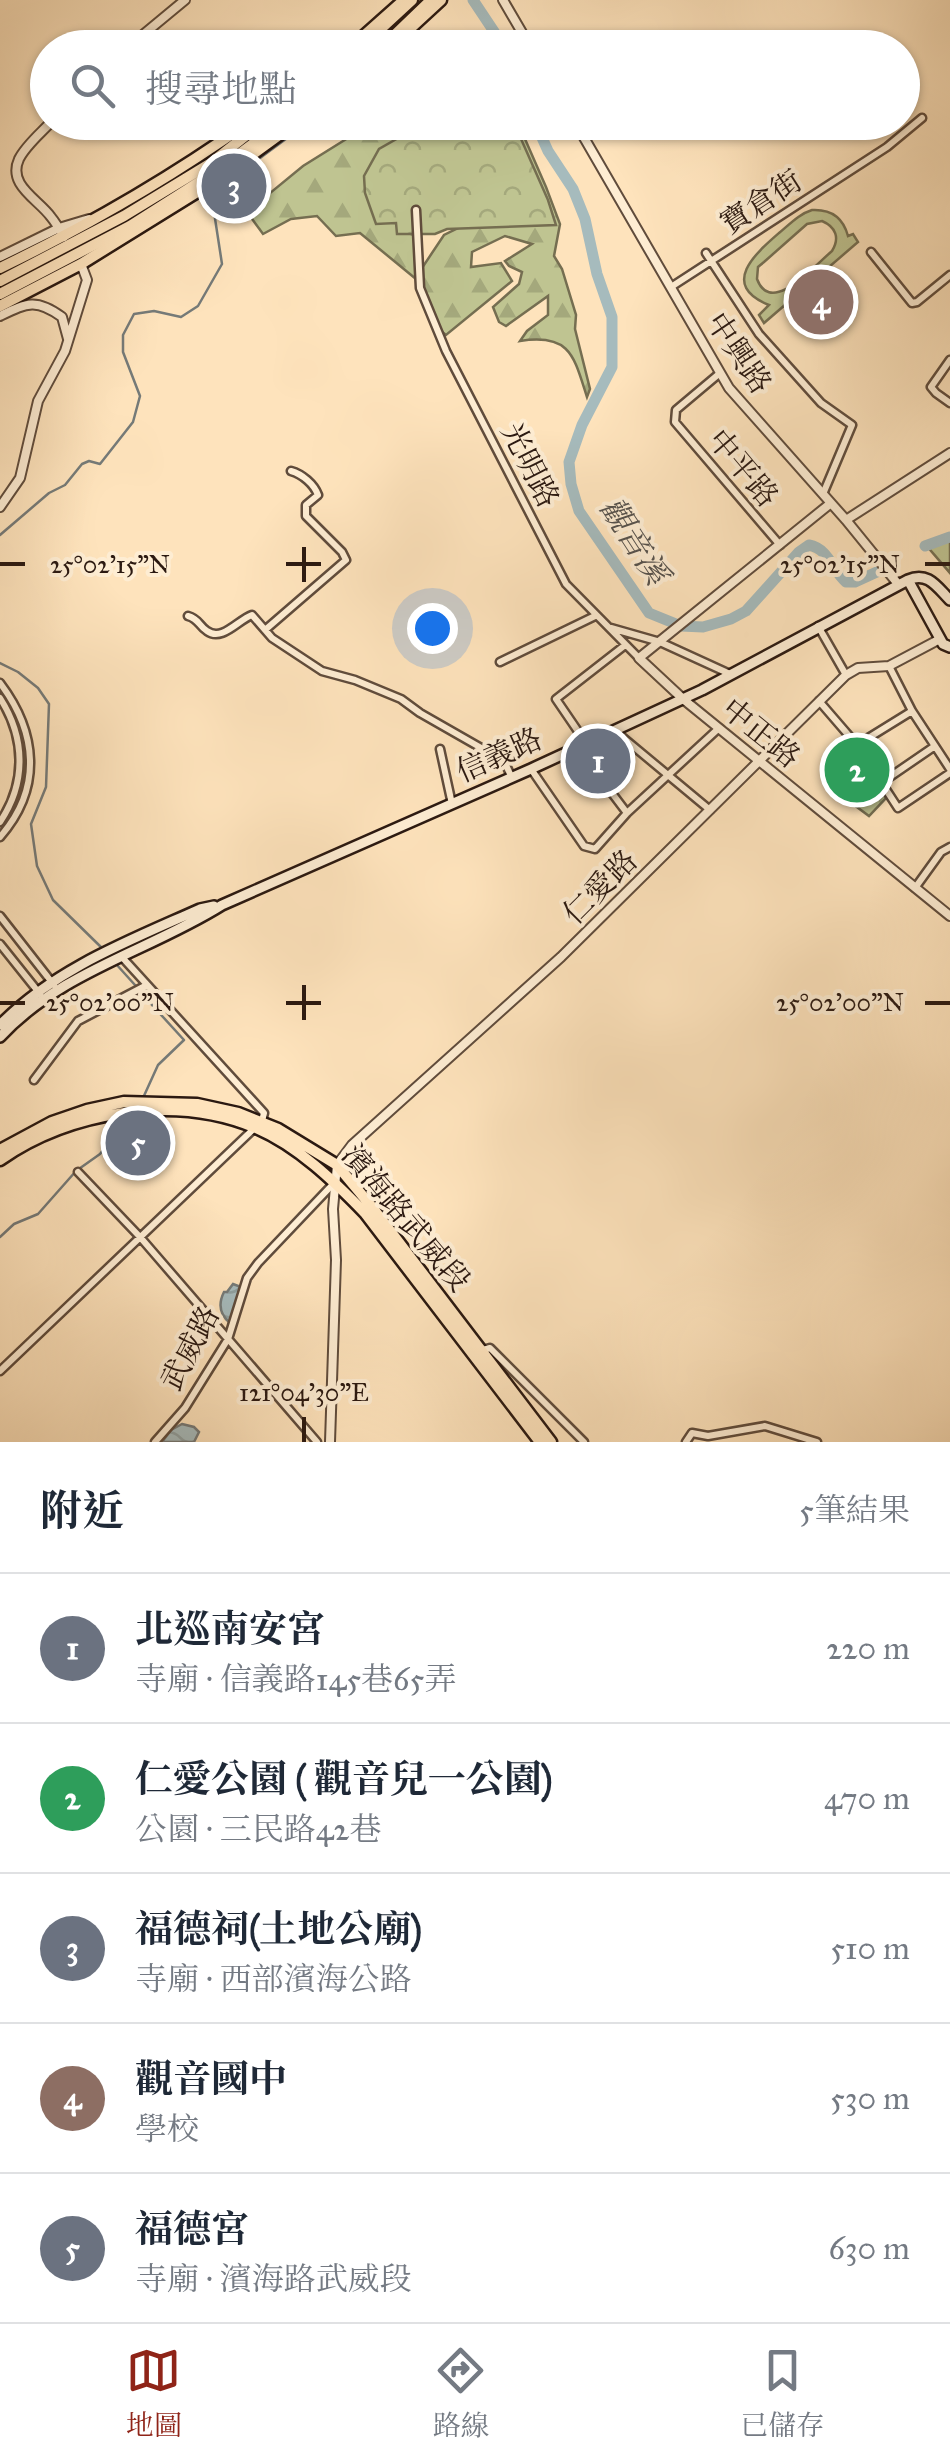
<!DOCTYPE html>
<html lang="zh-TW">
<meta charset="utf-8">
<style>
body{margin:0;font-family:"IM FELL Great Primer","Noto Serif TC",serif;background:#f2f2f3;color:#1f2937}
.you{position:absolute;left:432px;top:628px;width:35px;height:35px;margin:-25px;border:8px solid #fff;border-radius:50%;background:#1a73e8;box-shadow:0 0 0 15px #1a73e833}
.badge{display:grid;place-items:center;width:65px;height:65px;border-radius:50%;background:#8f2418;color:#fff;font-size:32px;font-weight:700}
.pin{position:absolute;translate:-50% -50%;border:5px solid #fff;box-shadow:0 2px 10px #0006}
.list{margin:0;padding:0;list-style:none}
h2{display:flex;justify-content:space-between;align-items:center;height:130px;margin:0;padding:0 40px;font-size:42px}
h2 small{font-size:32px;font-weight:400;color:#747a83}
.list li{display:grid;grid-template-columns:65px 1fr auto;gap:30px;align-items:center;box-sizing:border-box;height:150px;padding:0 40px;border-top:2px solid #e0e1e3}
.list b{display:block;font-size:38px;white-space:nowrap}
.list p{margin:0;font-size:32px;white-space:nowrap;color:#747a83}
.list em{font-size:32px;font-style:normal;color:#747a83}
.icon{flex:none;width:55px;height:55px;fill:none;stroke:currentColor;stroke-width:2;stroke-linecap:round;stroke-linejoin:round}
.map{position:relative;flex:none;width:950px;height:1442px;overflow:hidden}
.search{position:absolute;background:#fff;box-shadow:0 2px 8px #0004;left:30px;right:30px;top:30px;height:110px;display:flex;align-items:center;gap:25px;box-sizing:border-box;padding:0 35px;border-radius:55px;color:#747a83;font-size:38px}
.sheet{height:880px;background:#fff}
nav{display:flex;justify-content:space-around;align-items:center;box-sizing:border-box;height:140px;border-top:2px solid #e0e1e3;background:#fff;font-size:28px;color:#747a83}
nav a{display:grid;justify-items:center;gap:5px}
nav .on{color:#8f2418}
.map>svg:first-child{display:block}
.forest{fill:url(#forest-firs);stroke:#756e51;stroke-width:2.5}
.park{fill:url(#park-crowns);stroke:#756e51;stroke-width:2.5}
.pitch{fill:#bfc491;stroke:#756e51;stroke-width:2.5;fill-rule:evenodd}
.water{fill:url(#water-waves);stroke:#757a78;stroke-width:2.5}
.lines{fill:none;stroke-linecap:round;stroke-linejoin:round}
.stream{stroke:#757a78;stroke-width:2.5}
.river{stroke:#a6bbbd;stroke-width:11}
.minor-casing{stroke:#604c3c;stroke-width:11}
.tertiary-casing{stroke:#604c3c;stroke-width:12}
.secondary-casing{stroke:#2b1911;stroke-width:14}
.primary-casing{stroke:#2b1911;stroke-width:15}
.trunk-casing{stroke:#2b1911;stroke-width:15}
.minor{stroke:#feedd3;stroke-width:6}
.tertiary{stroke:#feedd3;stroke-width:8}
.secondary{stroke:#feedd3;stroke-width:9}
.primary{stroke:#fee3bc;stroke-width:10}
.trunk{stroke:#fee3bc;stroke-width:10}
.ticks{fill:none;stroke:#2b1911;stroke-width:4}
.labels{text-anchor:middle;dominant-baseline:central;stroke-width:8;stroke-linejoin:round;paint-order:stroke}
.street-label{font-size:30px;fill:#2b1911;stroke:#feedd3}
.water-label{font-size:32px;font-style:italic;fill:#56524d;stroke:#feedd3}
.ticks-label{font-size:25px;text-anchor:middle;fill:#2b1911;stroke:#feedd3;stroke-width:8;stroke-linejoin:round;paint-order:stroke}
</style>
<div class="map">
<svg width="950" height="1442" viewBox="0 0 950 1442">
<defs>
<pattern id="forest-firs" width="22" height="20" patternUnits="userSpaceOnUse" patternTransform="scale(2.5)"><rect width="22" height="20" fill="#bfc491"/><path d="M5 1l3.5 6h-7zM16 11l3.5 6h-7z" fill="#a4a87c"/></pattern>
<pattern id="park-crowns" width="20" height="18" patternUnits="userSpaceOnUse" patternTransform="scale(2.5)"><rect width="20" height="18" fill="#bfc491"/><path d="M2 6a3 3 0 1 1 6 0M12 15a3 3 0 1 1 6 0" fill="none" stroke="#a4a87c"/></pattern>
<pattern id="water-waves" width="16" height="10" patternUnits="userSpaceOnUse" patternTransform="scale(2.5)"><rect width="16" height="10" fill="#a6bbbd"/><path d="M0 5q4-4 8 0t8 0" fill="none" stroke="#8fa0a1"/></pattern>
</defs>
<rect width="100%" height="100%" fill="#fee3bc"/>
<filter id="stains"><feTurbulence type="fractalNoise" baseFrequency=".002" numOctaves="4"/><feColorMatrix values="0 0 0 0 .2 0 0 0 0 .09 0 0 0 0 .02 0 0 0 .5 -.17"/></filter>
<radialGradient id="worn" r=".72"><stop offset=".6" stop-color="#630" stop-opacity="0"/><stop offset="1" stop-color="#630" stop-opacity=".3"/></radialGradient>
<path class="forest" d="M372,123H430L400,224V231L415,235L416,279L360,233L336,236L317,216L291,219L263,234L247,212L303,166Z
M478,123H518L546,187L560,224L554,256L562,269L576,315L575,329L590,389L587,397C574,357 571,333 520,341L527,331L548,315V296L506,326L499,322L493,307L519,284L522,272L509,266L505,261L532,244L505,236L472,252L471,267L501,263L512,281L446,335L441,331L423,288L422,268L444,235L489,213Z"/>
<path class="park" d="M420,123H514L548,200L556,225L447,229L435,234H397L396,223L376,224L365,193L364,176L379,149L407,133Z
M950,537V573L926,545Z
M859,753L886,798L869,816L830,787Z"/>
<path class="pitch" d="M812,210C831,209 843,217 848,236L853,234L858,242L764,323L759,315L769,305C719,285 756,253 779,233C790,224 799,214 812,210ZM822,221C836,227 840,238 832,251C814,266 771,317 757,279L758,267L764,262L807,224Z"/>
<path class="water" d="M233,1284L241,1287L230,1323C219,1314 218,1304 224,1292H227Z
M182,1424L194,1427L199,1432L194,1442H162L171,1430Z"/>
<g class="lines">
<path class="stream" d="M0,535L49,493L65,485L82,464L89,461L100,464L133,422L140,396L123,352V335L134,314L154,311L181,317L198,306L222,264L214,212L218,189L309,122
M0,663L18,672L38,688L49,704L46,787L31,824L37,866L53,900L104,950
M116,964L135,985
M142,994L184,1040L158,1065L143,1098
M0,1237L14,1224L38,1214L76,1171L100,1154L128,1118"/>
<path class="river" d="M473,0L505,48
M535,122L548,151L573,189L585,219L597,274L612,317V367L582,425L569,462L571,484L579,511L649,613L681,626L703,627L731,619L746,611L799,552L809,545C829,549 832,570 846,582H855L879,571
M925,546L950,537"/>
<g class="minor-casing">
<path id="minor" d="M416,210L420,288L446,351L566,584L639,658
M871,252L912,303L917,302L950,275
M706,253L759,334L821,403L852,425L823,494
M671,287L887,147L922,118
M950,360L931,387L936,393L950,403
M720,373L676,410L675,422L780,545
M188,616C199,619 198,625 207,631C222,642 238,620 252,615L272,638L322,671L355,680L401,699L420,713L504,761L512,778
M818,626L846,675
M611,628L660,642L730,674
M265,630L346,560L342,552L306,516V505L318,495C314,484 302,474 291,471
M500,662L595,616
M889,666L912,711L950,769
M0,683C37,732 43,788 0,837
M0,698C25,737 27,782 0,822
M819,701L857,745L898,808L950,773
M615,731L710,810
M586,743L556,699L624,646
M857,745L912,711
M440,749L452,804
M531,769L584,846L595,849L627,813L719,728
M599,776L627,813
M881,783L935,746
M915,888L941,852L950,847
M0,916L54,985
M0,944L40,994
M34,1080L78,1021L147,985
M78,1172L140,1237L317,1442
M483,1350L490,1348L584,1442
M0,1371L262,1121L264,1113L121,956
M155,1442L185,1408L228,1339L247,1278L258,1263L335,1182
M686,1442L692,1433L708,1436L765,1426L817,1442"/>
</g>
<g class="tertiary-casing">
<path id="tertiary" d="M503,0L531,48
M127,48L185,0
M51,122C41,133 26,145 19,159C7,185 38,199 51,217C56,223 60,230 64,237
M575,122L729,388L846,520L898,584
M0,257L59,228L89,219
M0,316C27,303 36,298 62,317L68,339
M831,503L639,658L683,699L950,916
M0,507L20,478L38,401L65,351L87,280L81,264
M846,520L950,453
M330,1442L336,1260L333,1209L337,1165L352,1145L561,957L846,675L858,668L889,666L940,639"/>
</g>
<g class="secondary-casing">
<path id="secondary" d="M908,580L943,644L950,647
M0,1025C54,969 131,940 200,909L214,906
M0,1037C61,971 149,951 222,905L531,769L702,690L908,580C928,571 937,587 950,600"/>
</g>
<g class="primary-casing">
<path id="primary" d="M350,48L404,0
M389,48L441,0
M0,268C87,226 170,178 249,122
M0,306L81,264L223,176L297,122
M0,1150L52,1122L87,1110L124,1102L197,1104L238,1113L278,1129L337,1165L372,1207L551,1442
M0,1160C70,1111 176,1094 256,1128C298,1146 334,1181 365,1213L540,1442"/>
</g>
<g class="trunk-casing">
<path id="trunk" d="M360,48L412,0
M381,48L431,0
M0,281L124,216L211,163L263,122
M0,294L130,226L218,170L282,122"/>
</g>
<use href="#minor" class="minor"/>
<use href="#tertiary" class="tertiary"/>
<use href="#secondary" class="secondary"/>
<use href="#primary" class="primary"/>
<use href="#trunk" class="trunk"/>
</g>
<path class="ticks" d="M304,547V582M0,564H25M286,564H321M925,564H950M304,985V1020M0,1003H25M286,1003H321M925,1003H950M304,1417V1442"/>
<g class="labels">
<g class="street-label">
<text transform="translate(761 202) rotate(-33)">寶倉街</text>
<text transform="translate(739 353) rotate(56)">中興路</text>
<text transform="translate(530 465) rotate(63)">光明路</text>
<text transform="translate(743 468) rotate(50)">中平路</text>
<text transform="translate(761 733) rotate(39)">中正路</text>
<text transform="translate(499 755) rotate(-24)">信義路</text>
<text transform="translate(600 887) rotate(-45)">仁愛路</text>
<text transform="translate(406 1218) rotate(50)">濱海路武威段</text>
<text transform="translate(190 1348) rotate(-62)">武威路</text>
</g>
<g class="water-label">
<text transform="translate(634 541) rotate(57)">觀音溪</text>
</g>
</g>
<g class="ticks-label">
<text x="110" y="573">25°02'15"N</text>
<text x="840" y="573">25°02'15"N</text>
<text x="110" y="1011">25°02'00"N</text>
<text x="840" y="1011">25°02'00"N</text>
<text x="304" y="1401">121°04'30"E</text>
</g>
<rect width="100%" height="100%" filter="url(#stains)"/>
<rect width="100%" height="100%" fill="url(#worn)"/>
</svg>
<div class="you"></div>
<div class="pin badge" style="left:598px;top:761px;background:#6b7280">1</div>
<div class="pin badge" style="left:857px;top:770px;background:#2e9e5b">2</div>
<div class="pin badge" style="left:234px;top:186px;background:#6b7280">3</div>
<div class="pin badge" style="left:821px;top:302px;background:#8d6e63">4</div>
<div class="pin badge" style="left:138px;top:1143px;background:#6b7280">5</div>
<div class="search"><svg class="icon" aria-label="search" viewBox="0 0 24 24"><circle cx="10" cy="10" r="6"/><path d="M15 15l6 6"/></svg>搜尋地點</div>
</div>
<section class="sheet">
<h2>附近<small>5筆結果</small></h2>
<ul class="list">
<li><span class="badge" style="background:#6b7280">1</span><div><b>北巡南安宮</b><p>寺廟 · 信義路145巷65弄</p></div><em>220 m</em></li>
<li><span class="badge" style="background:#2e9e5b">2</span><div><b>仁愛公園 ( 觀音兒一公園)</b><p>公園 · 三民路42巷</p></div><em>470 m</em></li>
<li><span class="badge" style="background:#6b7280">3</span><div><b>福德祠(土地公廟)</b><p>寺廟 · 西部濱海公路</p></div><em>510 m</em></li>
<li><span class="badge" style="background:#8d6e63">4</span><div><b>觀音國中</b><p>學校</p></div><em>530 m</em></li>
<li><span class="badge" style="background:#6b7280">5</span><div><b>福德宮</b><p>寺廟 · 濱海路武威段</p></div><em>630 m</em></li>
</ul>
</section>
<nav>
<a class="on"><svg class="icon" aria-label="map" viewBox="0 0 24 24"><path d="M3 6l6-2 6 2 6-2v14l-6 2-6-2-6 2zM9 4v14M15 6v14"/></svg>地圖</a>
<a><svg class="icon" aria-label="directions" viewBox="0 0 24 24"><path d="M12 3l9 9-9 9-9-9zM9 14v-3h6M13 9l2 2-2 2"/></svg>路線</a>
<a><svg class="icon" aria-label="saved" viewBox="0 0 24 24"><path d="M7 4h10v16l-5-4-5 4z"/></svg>已儲存</a>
</nav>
